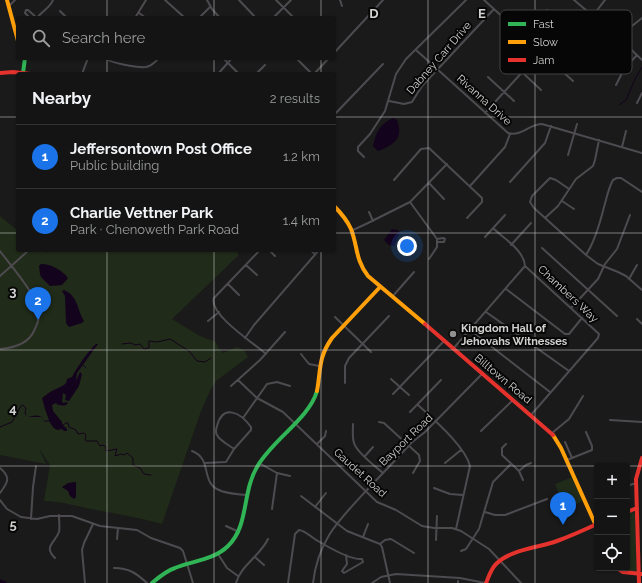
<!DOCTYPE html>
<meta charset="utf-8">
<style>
body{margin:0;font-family:Raleway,sans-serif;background:#202121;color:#f1f3f6}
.controls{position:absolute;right:12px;bottom:12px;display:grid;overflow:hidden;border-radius:4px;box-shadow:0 1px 3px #0004}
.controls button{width:36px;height:36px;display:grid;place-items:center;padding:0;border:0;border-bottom:1px solid #323333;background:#131413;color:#f1f3f6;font:20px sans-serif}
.you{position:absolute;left:407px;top:246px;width:14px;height:14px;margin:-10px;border:3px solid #fff;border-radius:50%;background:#1a73e8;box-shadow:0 0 0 6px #1a73e833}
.badge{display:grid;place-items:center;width:26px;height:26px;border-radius:50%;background:#1a73e8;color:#fff;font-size:13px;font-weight:700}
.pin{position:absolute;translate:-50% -33px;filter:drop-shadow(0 1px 2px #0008)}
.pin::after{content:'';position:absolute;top:21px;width:14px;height:12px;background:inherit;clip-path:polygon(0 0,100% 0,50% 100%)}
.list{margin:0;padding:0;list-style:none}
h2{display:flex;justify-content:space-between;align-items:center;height:52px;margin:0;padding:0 16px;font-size:17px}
h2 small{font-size:13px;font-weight:400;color:#9d9ea0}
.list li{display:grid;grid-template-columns:26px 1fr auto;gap:12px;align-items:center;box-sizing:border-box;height:64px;padding:0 16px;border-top:1px solid #323333}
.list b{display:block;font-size:15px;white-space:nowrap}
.list p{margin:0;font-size:13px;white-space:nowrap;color:#9d9ea0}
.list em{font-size:13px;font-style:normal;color:#9d9ea0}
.icon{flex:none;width:22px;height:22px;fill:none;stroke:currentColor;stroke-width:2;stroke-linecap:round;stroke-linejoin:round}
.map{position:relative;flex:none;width:642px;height:583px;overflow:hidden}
.search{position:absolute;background:#131413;box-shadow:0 1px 3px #0004;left:16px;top:16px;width:320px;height:44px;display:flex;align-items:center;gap:10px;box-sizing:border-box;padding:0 14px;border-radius:4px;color:#9d9ea0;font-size:15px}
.panel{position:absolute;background:#131413;box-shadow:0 1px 3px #0004;left:16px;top:72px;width:320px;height:180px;border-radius:4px}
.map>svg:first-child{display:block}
.green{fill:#202b19}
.water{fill:#13031c}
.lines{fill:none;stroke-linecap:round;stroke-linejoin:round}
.stream{stroke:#13031c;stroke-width:1}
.river{stroke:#13031c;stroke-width:3}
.street{stroke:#4e4b50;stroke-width:2}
.fast{stroke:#30b455;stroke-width:4}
.slow{stroke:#ff9f0a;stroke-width:4}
.jam{stroke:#e5322d;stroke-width:4}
.grid{fill:none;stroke:#d1d2d0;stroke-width:1;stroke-opacity:0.55}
.poi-dot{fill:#919290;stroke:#050605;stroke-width:1.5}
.labels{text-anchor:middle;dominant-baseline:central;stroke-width:4;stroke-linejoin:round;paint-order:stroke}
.street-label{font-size:11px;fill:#d1d2d0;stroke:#050605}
.poi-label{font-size:11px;font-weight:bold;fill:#d1d2d0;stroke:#050605;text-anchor:start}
.key{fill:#050605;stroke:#424342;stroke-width:1}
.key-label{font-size:11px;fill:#d1d2d0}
.grid-label{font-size:13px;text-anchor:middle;font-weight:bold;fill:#d1d2d0;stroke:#050605;stroke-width:4;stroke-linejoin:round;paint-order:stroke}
</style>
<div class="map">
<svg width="642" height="583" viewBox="0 0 642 583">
<rect width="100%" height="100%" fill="#191a19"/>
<path class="green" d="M0,216L18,231V250H43L47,253L48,250H235L239,255L172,319L200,336L216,342L218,347L223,353L237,347L244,350L248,357L216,381L211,389L201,411L162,524C140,518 118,514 96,510C78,507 62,501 44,501L50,465L39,448L46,464L0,455Z
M572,477L583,501L565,509L555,484Z
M633,511L635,514L637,572L628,571L620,568H627V514Z"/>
<path class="water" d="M393,118L397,120C404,138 394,145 378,151L373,146C376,132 380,124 393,118Z
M392,229L398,230L400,233L394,246L389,245L384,240Z
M41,264C51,264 62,270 68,278L62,285L50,286L41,277L40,274L39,266Z
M64,290C78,296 77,309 84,321L82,323L69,327L66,323L65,296L62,291Z
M96,344H98L77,373L76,381L80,372L82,374L79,386L69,401L65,400L66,395L63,393L62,401L63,403L66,402L68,403C65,407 62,405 58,405L56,403L52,405L53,411L62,422V424L67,429V431H64L62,429L58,430C53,429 52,425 49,421L45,422L42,417H28C35,416 39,413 45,421L49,420L45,409L42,398L50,392L64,385L66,383L67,379L72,377C76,369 89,350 96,344Z
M76,482V497L74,499L70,496L68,491L62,487L68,483Z"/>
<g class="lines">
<path class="stream" d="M619,105L626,100L635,79L642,67
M122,344L131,343L135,345L140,344L144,349L149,348V341L157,342L170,339L189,351L197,361L205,362L211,358
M83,365L86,368
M63,425L66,423H68L69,427L76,430L78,434L84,433L86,435L85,439L86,441H97L100,446L103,445L106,447V451L117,449L115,456L121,454L124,455L127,453L133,458V465L140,468L144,474L151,475
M0,427L12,422L21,406L23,405L26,408L25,413L26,415"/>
<path class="river" d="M0,581L5,583"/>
<path class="street" d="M165,0L185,18
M207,0L212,9L220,18
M239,0L256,18
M276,0L294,18
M340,0L342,6
M484,0L573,81
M574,0L618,37L642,60
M9,6L15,0
M60,11L67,18
M139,13L146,18
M541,16L547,10L559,21L562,30
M30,18L25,13L26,10H28L37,18
M37,18C42,11 50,8 53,0
M135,18L146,0
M199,18L210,7
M273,18L291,0
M416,50L508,133C521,137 529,124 542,124L642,153
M580,51C589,43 596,52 603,58
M334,53L383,0
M506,57L541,90
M104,58C111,63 137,68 146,67C152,66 155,62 159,58
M223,58L239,74
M296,58L312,74
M598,68L600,63L627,30L642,18
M82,74L88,58
M218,74L232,58
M256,74L265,65
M314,74L329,58
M488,77L514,101
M616,85L624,69L637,55
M389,101L404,104L412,102L422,86L494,9
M637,103L642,93
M485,113L557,34C564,28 572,30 581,26C589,23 599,7 605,0
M334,115L383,64
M622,147L626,131
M568,155L577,124
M364,157L358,151V147L370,134L385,111L396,74L406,59L466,0
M394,180L421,149L429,148L482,198V202L467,218
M510,182L545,143L551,126
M429,183L444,199
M470,186L505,147L510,134
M569,189L556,180L550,178L532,196L530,202L534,208L586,255L598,264L618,272L626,276L642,290
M562,201L574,209
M410,202L437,239V247L429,259
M369,212L373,221
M545,218L558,206L576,179L593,166L595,160L599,140
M493,228C504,239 524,250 525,266L599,334L598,338L531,415
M351,231L368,223L410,202L447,164
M485,237L505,215
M437,239L443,238L445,239L444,242H438
M511,245L531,223
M542,248L617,316
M260,250L214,298C208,314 255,344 266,354
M269,250L275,256
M310,250L315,254
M0,251C10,265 39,297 39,314C40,319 36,326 34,331C28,344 13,348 0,349
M586,255C595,241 600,223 604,207C607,197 608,189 613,180L617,178H621L642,192
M246,265L257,275
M0,276L29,250
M629,279L637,265
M228,284L239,295
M506,289L565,334H569L582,318
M392,297L414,272
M571,308L598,279L605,264L617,249L630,215
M486,312L569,371
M335,317L371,352
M637,319L642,324
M208,321L219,312
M470,330L550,392
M245,338L254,325L319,250
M453,349L525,266
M301,354L309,364L319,366
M391,379L409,395
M238,380L257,398L283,412L377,502L396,510L422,526L434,528H452L461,531L489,549L521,583
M345,383V366L349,358L389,316
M231,386L260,360L285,332
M393,394L444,341
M418,405C433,419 465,446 470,466L456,529
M410,412L441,380
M243,418L267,384L277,382L290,386
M610,420L642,422
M379,422L384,423L419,455L420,461L413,473
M353,424C353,430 352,437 354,443C357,453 375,466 383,473
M481,431L513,400
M552,433L569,419L583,396
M565,442L572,458
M317,444L325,436L326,431
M506,444L502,448V455L519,471L523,480
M234,449C229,445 220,441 217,435C215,432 216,429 217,426C223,403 241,413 251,427
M192,451C213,459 200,482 219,490C227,494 238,494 246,495
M365,456L373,447
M567,460L592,450V446L586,432
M205,463L226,462L234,449L251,430V427
M259,463L277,473L290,476
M445,463L461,450
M0,468C12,478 7,483 0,493
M519,471L526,465L531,463
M627,486L636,483
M434,488L450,494L463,495
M301,496L347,531L380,544L382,547L390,583
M0,500L7,509L21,517L37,519L50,516H72L100,526L137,530L151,538L180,548L183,551L193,583
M315,507L326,493
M272,509L277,473
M485,512L495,515H505L547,499
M31,519L33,487L36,466
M226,526L239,532
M363,537L368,524
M117,539L118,528
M436,540L437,516
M380,544L385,540L391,539L414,553
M461,551L466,549L479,529L493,482L511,464
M218,554L227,568L238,576
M255,557L264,565
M55,558C43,546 55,543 59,532C60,527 59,521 59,515
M114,568C129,568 136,573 147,583
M85,583L82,550L84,543L93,524
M236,583C241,565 260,556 268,539
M288,583L295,534L299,530C306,531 312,538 318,541C328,547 351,560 362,559L363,562L344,573L342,571L347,564L346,555
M313,583C318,541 337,522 365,492C380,476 396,460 411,443L425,432L482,374
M372,583L381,577L396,574L460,578L485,583
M458,583V581"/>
<path class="fast" d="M23,73L25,58
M152,583C159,577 166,571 175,568C192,561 214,560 228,546C249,526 242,492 257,467C272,440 309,419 317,391"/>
<path class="slow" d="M7,0L18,41
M334,206C341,213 347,220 351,229C358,247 355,259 368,276L425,324
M317,391C321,369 318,358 332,338L380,287
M553,435L561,448L597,528"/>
<path class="jam" d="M0,73L13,72L31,74
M425,324L553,435
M627,512L637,508
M617,568L623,572L642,574
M486,583C489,576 491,569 496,564C511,549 538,548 557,541C571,536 584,530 597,524
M639,583L636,479L642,458"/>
</g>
<path class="grid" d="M107,0V18M214,0V18M321,0V18M428,0V583M535,0V583M107,58V74M214,58V74M321,58V74M0,117H18M334,117H642M0,233H18M334,233H642M107,250V583M214,250V583M321,250V583M0,350H642M0,466H597M627,466H642"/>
<circle class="poi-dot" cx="453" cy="334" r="4"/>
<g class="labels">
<g class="street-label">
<text transform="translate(439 58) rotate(-49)">Dabney Carr Drive</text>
<text transform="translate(484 100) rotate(42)">Rivanna Drive</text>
<text transform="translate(568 294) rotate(43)">Chambers Way</text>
<text transform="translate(503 379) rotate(40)">Billtown Road</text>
<text transform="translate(406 440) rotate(-44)">Bayport Road</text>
<text transform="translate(360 473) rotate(42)">Gaudet Road</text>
</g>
<g class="poi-label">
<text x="461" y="328">Kingdom Hall of<tspan x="461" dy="13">Jehovahs Witnesses</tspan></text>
</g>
</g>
<rect x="500" y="10" width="132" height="64" rx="6" class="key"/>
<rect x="508" y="22" width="18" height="4" fill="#30b455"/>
<rect x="508" y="40" width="18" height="4" fill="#ff9f0a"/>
<rect x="508" y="58" width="18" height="4" fill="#e5322d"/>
<g class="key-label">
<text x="533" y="28">Fast</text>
<text x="533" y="46">Slow</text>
<text x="533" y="64">Jam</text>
</g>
<g class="grid-label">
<text x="374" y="18">D</text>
<text x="482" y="18">E</text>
<text x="13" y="296">3</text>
<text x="13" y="413">4</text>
<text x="13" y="529">5</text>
</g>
</svg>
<div class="controls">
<button>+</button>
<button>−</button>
<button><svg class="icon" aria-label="locate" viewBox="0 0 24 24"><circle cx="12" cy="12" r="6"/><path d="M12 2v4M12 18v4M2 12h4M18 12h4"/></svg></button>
</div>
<div class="you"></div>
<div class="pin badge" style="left:563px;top:525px">1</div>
<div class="pin badge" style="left:38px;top:320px">2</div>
<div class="search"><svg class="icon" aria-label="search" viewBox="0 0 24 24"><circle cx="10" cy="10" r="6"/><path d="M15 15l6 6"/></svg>Search here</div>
<section class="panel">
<h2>Nearby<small>2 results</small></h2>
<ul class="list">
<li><span class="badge">1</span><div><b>Jeffersontown Post Office</b><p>Public building</p></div><em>1.2 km</em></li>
<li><span class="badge">2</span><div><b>Charlie Vettner Park</b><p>Park · Chenoweth Park Road</p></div><em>1.4 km</em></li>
</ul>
</section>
</div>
